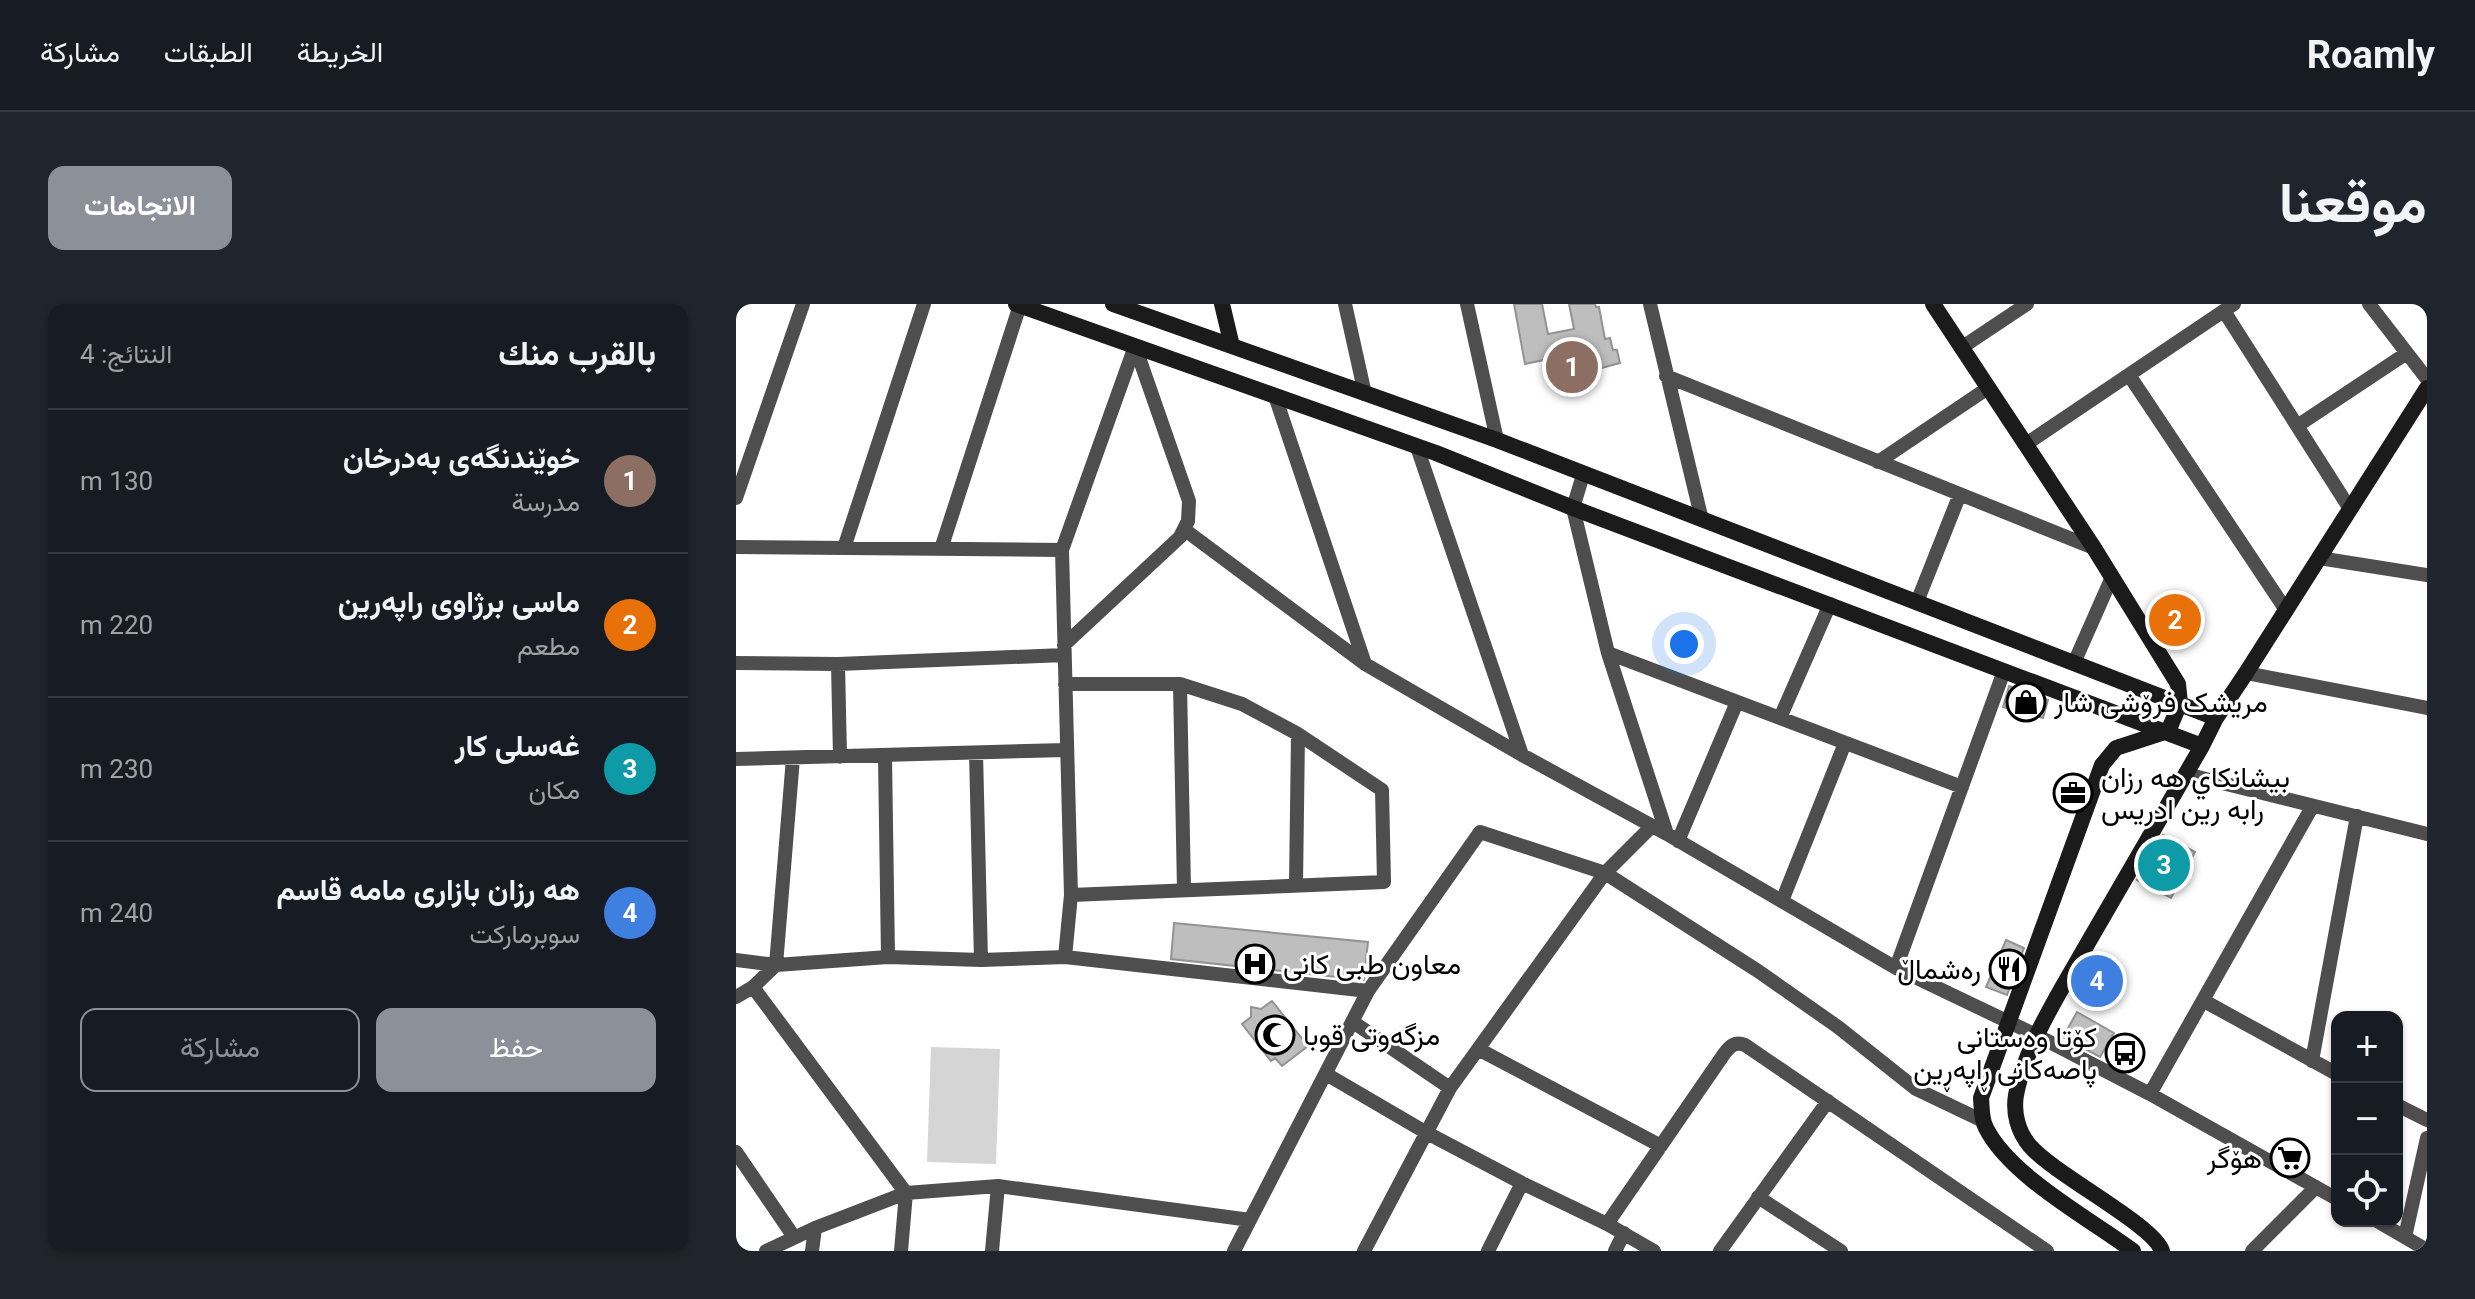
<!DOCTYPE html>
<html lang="ar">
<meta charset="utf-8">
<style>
body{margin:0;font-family:Roboto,Vazirmatn,sans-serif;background:#20242c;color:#f1f3f6;direction:rtl}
.controls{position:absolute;right:24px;bottom:24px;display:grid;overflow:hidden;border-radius:16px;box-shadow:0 2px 6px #0004}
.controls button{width:72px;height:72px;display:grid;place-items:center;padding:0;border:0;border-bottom:2px solid #363941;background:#171b24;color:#f1f3f6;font:40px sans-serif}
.you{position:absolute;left:948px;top:340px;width:28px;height:28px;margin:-20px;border:6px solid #fff;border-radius:50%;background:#1a73e8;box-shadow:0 0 0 12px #1a73e833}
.badge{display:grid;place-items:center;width:52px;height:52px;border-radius:50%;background:#8c9099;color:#fff;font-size:26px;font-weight:700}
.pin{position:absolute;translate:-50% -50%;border:4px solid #fff;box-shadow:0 2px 8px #0006}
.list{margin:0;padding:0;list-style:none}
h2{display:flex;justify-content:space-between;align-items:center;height:104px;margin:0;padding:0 32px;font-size:34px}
h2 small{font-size:26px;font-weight:400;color:#9ea1a6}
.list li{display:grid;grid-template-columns:52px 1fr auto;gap:24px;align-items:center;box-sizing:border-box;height:144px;padding:0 32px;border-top:2px solid #363941}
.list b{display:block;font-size:30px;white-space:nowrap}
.list p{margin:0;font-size:26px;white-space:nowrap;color:#9ea1a6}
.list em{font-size:26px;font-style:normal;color:#9ea1a6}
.actions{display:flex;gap:16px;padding:24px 32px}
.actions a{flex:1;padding:18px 0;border:2px solid #8c9099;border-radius:16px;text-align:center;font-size:28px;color:#8c9099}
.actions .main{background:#8c9099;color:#fff}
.icon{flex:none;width:44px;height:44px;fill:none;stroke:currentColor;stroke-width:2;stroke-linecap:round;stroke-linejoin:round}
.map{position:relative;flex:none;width:1691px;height:947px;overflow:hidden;direction:ltr;border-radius:16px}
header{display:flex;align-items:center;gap:48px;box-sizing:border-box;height:112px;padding:0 40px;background:#171b24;border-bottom:2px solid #363941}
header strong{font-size:38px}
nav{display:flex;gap:44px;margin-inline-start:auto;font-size:28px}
.intro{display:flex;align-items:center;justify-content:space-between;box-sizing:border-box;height:192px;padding:0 48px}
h1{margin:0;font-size:56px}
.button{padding:20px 36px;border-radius:16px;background:#8c9099;color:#fff;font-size:28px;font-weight:700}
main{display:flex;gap:48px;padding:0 48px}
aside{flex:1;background:#171b24;border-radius:16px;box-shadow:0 2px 6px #0004}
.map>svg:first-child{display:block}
.green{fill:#d5d5d5}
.building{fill:#bebebe;stroke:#929292;stroke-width:2}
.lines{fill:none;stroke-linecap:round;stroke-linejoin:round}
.street{stroke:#4e4e4e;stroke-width:14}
.secondary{stroke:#1b1b1b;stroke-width:16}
.labels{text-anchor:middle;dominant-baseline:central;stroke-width:6;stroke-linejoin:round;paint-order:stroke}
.poi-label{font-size:28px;fill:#000;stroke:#fff;text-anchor:start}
</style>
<header>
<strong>Roamly</strong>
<nav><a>الخريطة</a><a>الطبقات</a><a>مشاركة</a></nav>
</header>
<div class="intro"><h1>موقعنا</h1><a class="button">الاتجاهات</a></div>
<main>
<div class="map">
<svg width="1691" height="947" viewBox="0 0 1691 947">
<rect width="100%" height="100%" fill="#fff"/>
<path class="green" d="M195,743L264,745L260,860L191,858Z"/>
<path class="building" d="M778,0H806L812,30L838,25L833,0H859L860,3H863L869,35L874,34L877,46H881L884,59L858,66L857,62L840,67L836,50L789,60Z
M1443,293L1460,316L1438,339L1418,316Z
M1273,382L1312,396L1307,414L1267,403Z
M1427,531L1459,548L1435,594L1401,576Z
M438,619L632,638L628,676L435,655Z
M1270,636L1288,644L1271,691L1250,683Z
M536,697L572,742L546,762L539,754L535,757L506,720L515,713V703L525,705Z
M1341,708L1378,729L1364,753L1327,733Z"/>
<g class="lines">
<path class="street" d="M609,0L629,90
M731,0L761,136
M914,0L966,216
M1633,0L1691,75
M1488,7L1614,205
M1225,44L1291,0
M1393,71L1550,306
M930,72L1358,244
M539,92L629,360
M1561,122L1671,49
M1290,140L1498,0
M681,143L786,451
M1142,158L1252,84
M847,171L837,204L872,349L931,530
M0,194L67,0
M449,226L629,360L786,451L931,530L1160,664L1302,732L1414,790L1601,895
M0,243L326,246
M108,244L188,0
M205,245L284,1
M1583,254L1691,271
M1181,298L1224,190
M328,341L444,233L452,217L453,197L399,42
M872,349L1226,483
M0,359L102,360L328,351
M1338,359L1376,273
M102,360L104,453
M1510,369L1691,404
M329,380H444L506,400L562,430L646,486L648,578L335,591
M444,380L448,585
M1044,414L1094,300
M240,449L245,656
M149,453L152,653
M0,455L330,446
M1450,470L1691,530
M942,537L1001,398
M560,581L562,430
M1046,597L1109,439
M329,653L335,591L326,246L399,42
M0,656L40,661L152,653L245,656L329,653L632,687
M1160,664L1268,367
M17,683L170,889L165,947
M0,693L17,683L40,661L57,454
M1468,697L1601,770
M617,718L714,784
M742,745L925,842
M1576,757L1621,512
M590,770L691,829L786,879L752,947
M1414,790L1576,503
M1661,801L1691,816
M0,848L58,933
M786,879L871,920L918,947
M1022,893L1105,947
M1641,917L1691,946
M871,920L988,750C994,742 999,737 1009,741L1311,947
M1669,933L1691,834
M30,947L79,924L170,889L262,882L514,916
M76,947L79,924
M256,947L262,882
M498,947L632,687L744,528L869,569L1022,667L1102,723L1180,785L1247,817
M628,947L714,784L869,569L916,522
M879,947L888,929
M984,947L1092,797
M1516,947L1580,883"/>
<path class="secondary" d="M280,0L700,149L837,204L1466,442
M377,0L761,136L1480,414
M486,0L496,42
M1197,0L1358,244L1442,380L1444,399L1434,423L1429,428L1380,444L1366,461L1245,794C1246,804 1245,815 1250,824C1274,872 1354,915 1397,947
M1426,947C1418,921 1319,871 1294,842C1282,828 1277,809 1280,791C1290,739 1327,683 1353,637C1391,572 1428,507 1466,442L1480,414L1510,369L1691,84"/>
</g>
<defs>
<g id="shop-ring" transform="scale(2)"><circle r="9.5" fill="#fff" stroke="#000" stroke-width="1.5"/><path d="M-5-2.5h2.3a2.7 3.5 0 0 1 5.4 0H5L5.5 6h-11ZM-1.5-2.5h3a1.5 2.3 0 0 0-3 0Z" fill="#000"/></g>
<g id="office-ring" transform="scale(2)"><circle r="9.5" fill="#fff" stroke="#000" stroke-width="1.5"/><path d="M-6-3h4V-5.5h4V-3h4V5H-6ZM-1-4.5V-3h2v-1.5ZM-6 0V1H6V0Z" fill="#000"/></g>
<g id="hospital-ring" transform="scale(2)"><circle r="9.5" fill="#fff" stroke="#000" stroke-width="1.5"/><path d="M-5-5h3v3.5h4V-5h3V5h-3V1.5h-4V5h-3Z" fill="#000"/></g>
<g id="restaurant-ring" transform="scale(2)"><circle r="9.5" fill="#fff" stroke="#000" stroke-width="1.5"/><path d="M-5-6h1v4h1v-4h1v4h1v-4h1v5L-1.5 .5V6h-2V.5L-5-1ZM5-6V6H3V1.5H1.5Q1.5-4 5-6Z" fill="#000"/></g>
<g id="mosque-ring" transform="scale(2)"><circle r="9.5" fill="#fff" stroke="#000" stroke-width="1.5"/><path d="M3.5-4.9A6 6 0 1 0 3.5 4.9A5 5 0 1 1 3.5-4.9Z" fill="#000"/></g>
<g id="bus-ring" transform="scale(2)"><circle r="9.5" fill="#fff" stroke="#000" stroke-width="1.5"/><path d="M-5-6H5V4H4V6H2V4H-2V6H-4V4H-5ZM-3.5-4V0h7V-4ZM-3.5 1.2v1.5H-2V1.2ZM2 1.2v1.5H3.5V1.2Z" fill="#000"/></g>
<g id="supermarket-ring" transform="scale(2)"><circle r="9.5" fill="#fff" stroke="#000" stroke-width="1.5"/><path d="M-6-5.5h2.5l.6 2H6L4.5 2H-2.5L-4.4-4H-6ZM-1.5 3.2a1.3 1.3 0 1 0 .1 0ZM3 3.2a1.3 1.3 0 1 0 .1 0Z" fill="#000"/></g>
</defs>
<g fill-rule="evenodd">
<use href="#shop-ring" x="1290" y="398"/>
<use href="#office-ring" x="1337" y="489"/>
<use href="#hospital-ring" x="519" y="660"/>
<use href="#restaurant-ring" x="1273" y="665"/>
<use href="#mosque-ring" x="539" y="731"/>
<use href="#bus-ring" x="1389" y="749"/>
<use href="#supermarket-ring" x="1554" y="854"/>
</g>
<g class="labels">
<g class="poi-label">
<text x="1318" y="398">مریشک فرۆشی شار</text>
<text x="1365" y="473">بيشانكاي هه رزان<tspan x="1365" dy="32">رابه رين ادريس</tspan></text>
<text x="547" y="660">معاون طبی کانی</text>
<text x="1245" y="665" text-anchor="end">رەشماڵ</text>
<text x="567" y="731">مزگەوتی قوبا</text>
<text x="1361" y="733" text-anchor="end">كۆتا وەستانی<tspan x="1361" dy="32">پاصەکانی ڕاپەڕین</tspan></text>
<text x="1526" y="854" text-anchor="end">هۆگر</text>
</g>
</g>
</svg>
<div class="controls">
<button>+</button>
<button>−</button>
<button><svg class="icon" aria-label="locate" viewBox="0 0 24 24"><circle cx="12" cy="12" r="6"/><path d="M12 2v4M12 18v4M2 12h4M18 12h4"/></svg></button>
</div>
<div class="you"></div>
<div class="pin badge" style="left:836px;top:63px;background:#8d6e63">1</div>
<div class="pin badge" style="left:1439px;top:316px;background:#e8710a">2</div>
<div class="pin badge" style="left:1428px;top:561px;background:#0f9aa8">3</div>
<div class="pin badge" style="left:1361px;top:677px;background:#3f7fe0">4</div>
</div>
<aside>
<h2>بالقرب منك<small>النتائج: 4</small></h2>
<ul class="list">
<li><span class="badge" style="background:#8d6e63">1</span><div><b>خوێندنگەی بەدرخان</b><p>مدرسة</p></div><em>130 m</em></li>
<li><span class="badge" style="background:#e8710a">2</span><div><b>ماسی برژاوی راپەرین</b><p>مطعم</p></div><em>220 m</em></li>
<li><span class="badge" style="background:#0f9aa8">3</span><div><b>غەسلی کار</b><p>مكان</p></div><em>230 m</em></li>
<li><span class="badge" style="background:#3f7fe0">4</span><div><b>هه رزان بازارى مامه قاسم</b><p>سوبرماركت</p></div><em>240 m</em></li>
</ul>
<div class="actions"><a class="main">حفظ</a><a>مشاركة</a></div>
</aside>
</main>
